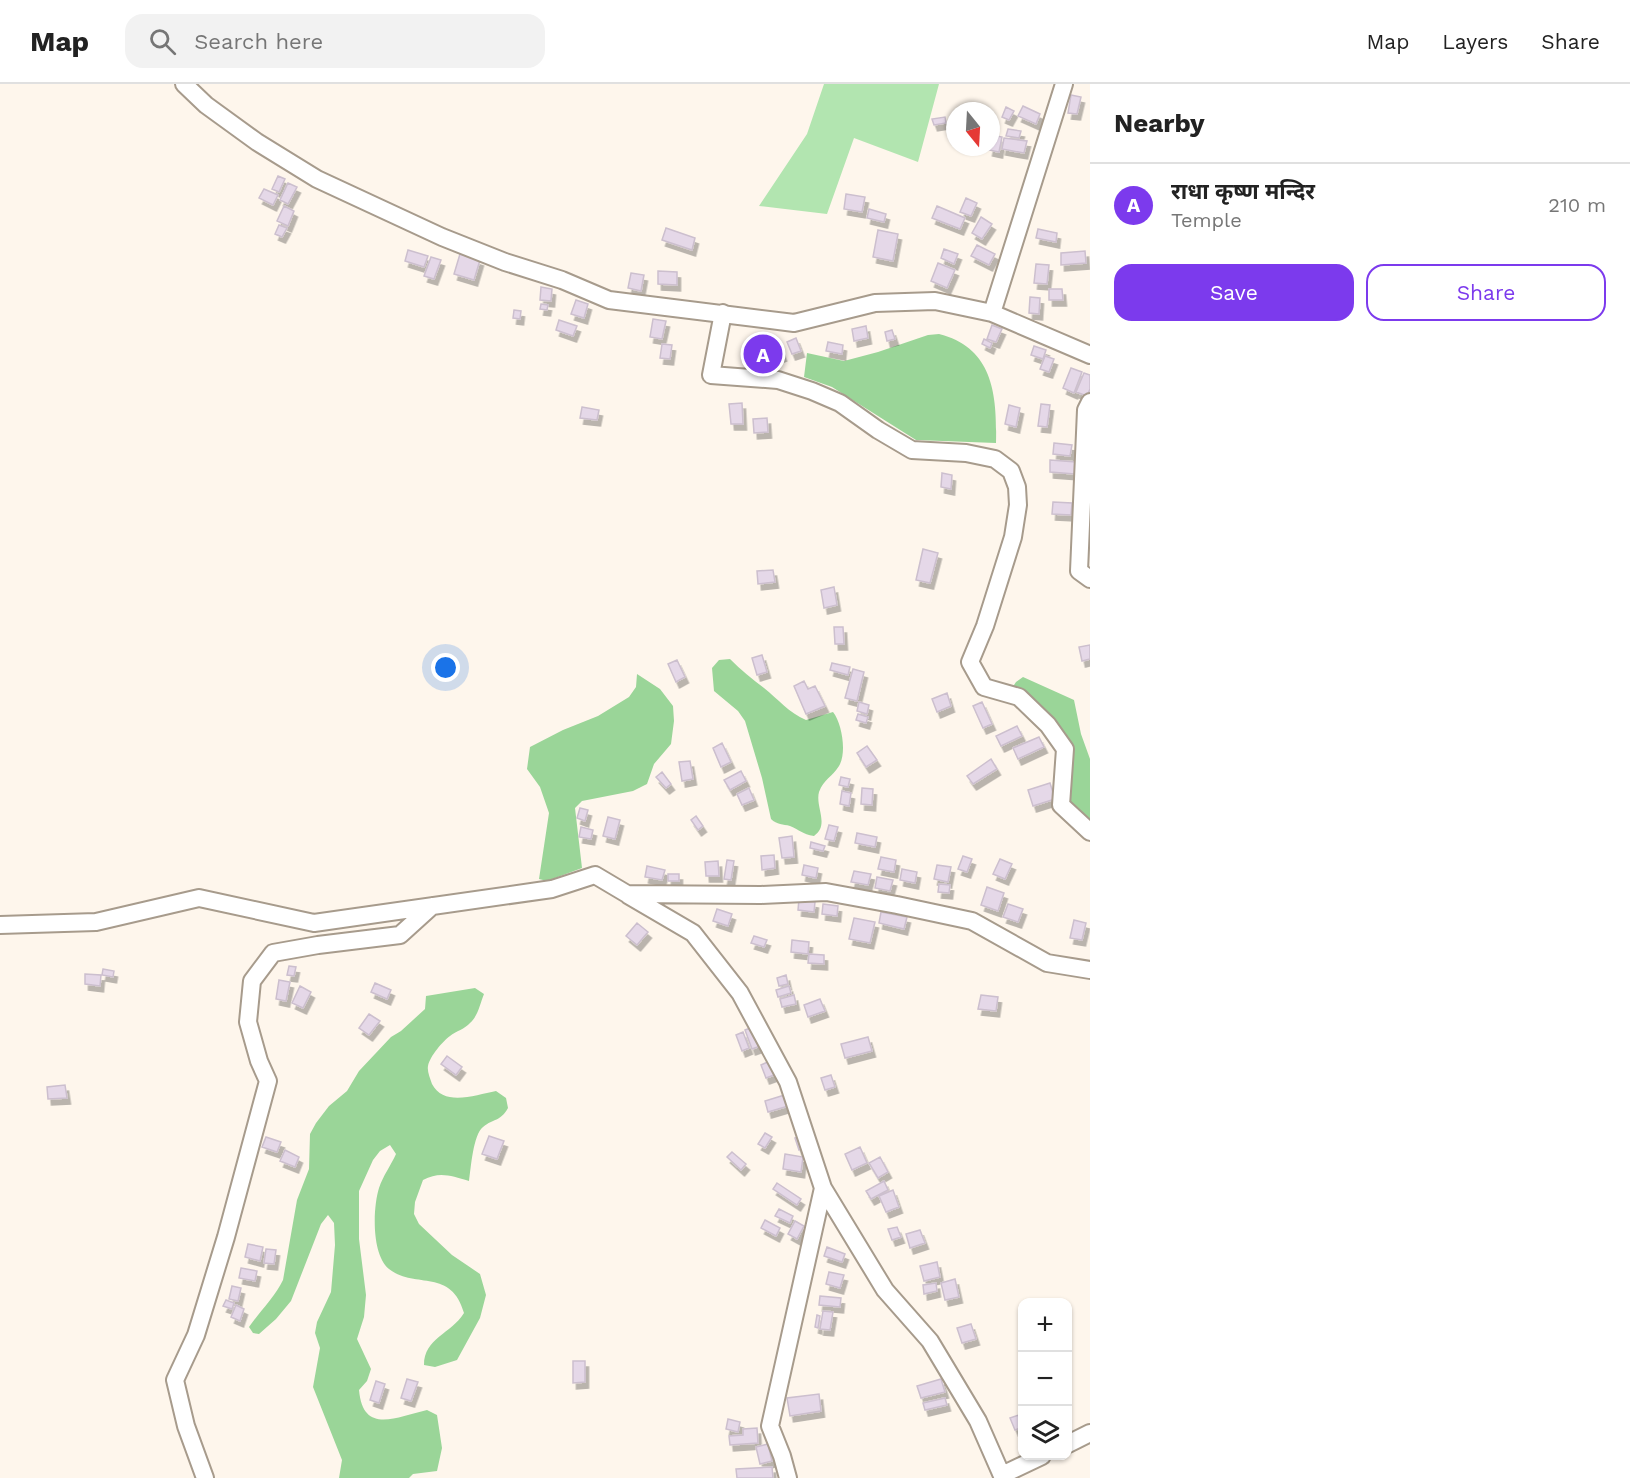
<!DOCTYPE html>
<meta charset="utf-8">
<style>
body{margin:0;font-family:"Work Sans","Noto Sans Devanagari",sans-serif;background:#f2f2f2;color:#222}
.controls{position:absolute;right:18px;bottom:18px;display:grid;overflow:hidden;border-radius:12px;box-shadow:0 2px 4px #0004}
.controls button{width:54px;height:54px;display:grid;place-items:center;padding:0;border:0;border-bottom:2px solid #e0e0e0;background:#fff;color:#222;font:30px sans-serif}
.compass{position:absolute;left:946px;top:18px;width:54px;height:54px;border-radius:50%;background:#fff;box-shadow:0 2px 4px #0004;rotate:162deg}
.you{position:absolute;left:446px;top:584px;width:21px;height:21px;margin:-15px;border:4px solid #fff;border-radius:50%;background:#1a73e8;box-shadow:0 0 0 9px #1a73e833}
.badge{display:grid;place-items:center;width:39px;height:39px;border-radius:50%;background:#7c3aed;color:#fff;font-size:20px;font-weight:700}
.pin{position:absolute;translate:-50% -50%;border:3px solid #fff;box-shadow:0 2px 6px #0006}
.list{margin:0;padding:0;list-style:none}
h2{display:flex;justify-content:space-between;align-items:center;height:78px;margin:0;padding:0 24px;font-size:26px}
h2 small{font-size:20px;font-weight:400;color:#767676}
.list li{display:grid;grid-template-columns:39px 1fr auto;gap:18px;align-items:center;box-sizing:border-box;height:84px;padding:0 24px;border-top:2px solid #e0e0e0}
.list b{display:block;font-size:22px;white-space:nowrap}
.list p{margin:0;font-size:20px;white-space:nowrap;color:#767676}
.list em{font-size:20px;font-style:normal;color:#767676}
.actions{display:flex;gap:12px;padding:18px 24px}
.actions a{flex:1;padding:14px 0;border:2px solid #7c3aed;border-radius:18px;text-align:center;font-size:21px;color:#7c3aed}
.actions .main{background:#7c3aed;color:#fff}
.icon{flex:none;width:33px;height:33px;fill:none;stroke:currentColor;stroke-width:2;stroke-linecap:round;stroke-linejoin:round}
.map{position:relative;flex:none;width:1090px;height:1394px;overflow:hidden}
header{display:flex;align-items:center;gap:36px;box-sizing:border-box;height:84px;padding:0 30px;background:#fff;border-bottom:2px solid #e0e0e0}
header strong{font-size:28px}
nav{display:flex;gap:33px;margin-inline-start:auto;font-size:21px}
.search{width:420px;height:54px;background:#f2f2f2;display:flex;align-items:center;gap:15px;box-sizing:border-box;padding:0 21px;border-radius:18px;color:#767676;font-size:22px}
main{display:flex}
aside{flex:1;background:#fff}
.map>svg:first-child{display:block}
.green{fill:#b2e5b0}
.forest{fill:#9ad598}
.building{fill:#e5d8e8;stroke:#ccbfce;stroke-width:1.5;filter:url(#shadow)}
.lines{fill:none;stroke-linecap:round;stroke-linejoin:round}
.minor-casing{stroke:#a79b8c;stroke-width:20}
.minor{stroke:#fff;stroke-width:16}
</style>
<header>
<strong>Map</strong>
<div class="search"><svg class="icon" aria-label="search" viewBox="0 0 24 24"><circle cx="10" cy="10" r="6"/><path d="M15 15l6 6"/></svg>Search here</div>
<nav><a>Map</a><a>Layers</a><a>Share</a></nav>
</header>
<main>
<div class="map">
<svg width="1090" height="1394" viewBox="0 0 1090 1394">
<defs>
<filter id="shadow"><feDropShadow dx="3.5" dy="6" stdDeviation="0" flood-color="#0004"/></filter>
</defs>
<rect width="100%" height="100%" fill="#fef6ec"/>
<path class="green" d="M824,0H939L918,78L854,54L827,130L759,122L807,50Z"/>
<path class="forest" d="M939,250C994,264 997,312 996,359L916,356L832,303L804,293L807,269L844,277L878,268L928,251Z
M730,575C741,586 752,595 764,604C778,615 789,629 806,636L833,628C842,639 847,669 839,682C832,693 824,695 819,708C815,723 830,741 814,752C802,750 800,746 790,742C783,740 777,741 771,735L762,694L745,637L738,627L714,607L712,584L719,576Z
M637,590L660,605L673,622L674,637L671,660L654,680L647,700L633,707L582,717L575,724L582,784L547,797L539,795L549,729L540,703L527,685L530,663L563,646L598,632L629,613L636,603Z
M1023,593L1074,616L1081,650L1090,675V744L1066,719L1072,671L1012,604L1016,598Z
M475,904L484,910C480,920 478,932 470,939C465,945 456,947 450,952C443,957 430,972 428,982C427,987 430,994 432,1000C444,1023 475,1011 496,1007L506,1014L508,1024C500,1038 494,1034 483,1043C473,1051 471,1084 469,1097C451,1092 440,1087 423,1096L415,1118L414,1130L419,1140L452,1171L480,1190L486,1211L480,1234L457,1276L435,1283L424,1281C424,1254 451,1250 464,1229C452,1184 414,1205 389,1185C371,1170 373,1123 379,1104C383,1092 391,1081 396,1070L390,1061L380,1067L373,1076L359,1107V1155L366,1211L364,1233L357,1255L371,1285L367,1297L359,1306C363,1351 396,1333 427,1326L437,1331L442,1364L437,1387L413,1390L409,1394H339L342,1376L313,1303L320,1264L315,1249L317,1238L331,1208L335,1161L334,1139L328,1131L321,1140L291,1217L276,1235L259,1250L253,1249L249,1243C260,1227 275,1213 283,1196L297,1116L309,1085L310,1050L316,1039L329,1022L347,1007L359,987L391,953L401,947L425,925L426,912Z"/>
<path class="building" d="M1071,11L1081,13L1077,30L1068,29Z
M1023,22L1040,30L1036,40L1018,32Z
M1006,23L1014,27L1009,36L1002,33Z
M945,33L946,39L934,41L932,35Z
M1008,45L1021,47L1019,54L1006,52Z
M992,51L1002,53L999,68L989,66Z
M1004,54L1027,57L1024,69L1002,65Z
M278,92L285,95L279,108L272,105Z
M288,99L297,103L288,120L280,116Z
M264,105L278,111L273,121L259,114Z
M846,110L865,113L862,128L844,125Z
M966,114L977,119L971,132L960,128Z
M284,122L294,127L288,142L277,137Z
M937,122L965,134L960,145L932,134Z
M869,125L886,130L884,138L867,134Z
M981,133L992,140L982,155L972,149Z
M279,141L287,144L282,153L275,150Z
M666,144L695,154L692,166L662,156Z
M1038,145L1057,149L1056,158L1036,154Z
M878,146L898,150L893,177L873,173Z
M977,161L995,170L989,181L971,172Z
M944,165L958,170L954,180L941,174Z
M408,166L428,172L424,183L405,177Z
M1085,167L1086,179L1061,181V169Z
M460,170L480,176L474,196L454,190Z
M431,173L441,176L434,195L424,192Z
M938,179L955,186L947,204L931,197Z
M1036,180L1049,181L1047,200L1034,199Z
M658,187L677,188V201L658,200Z
M631,189L644,191L641,207L628,204Z
M541,203L552,205L551,217L540,216Z
M1049,205H1062L1063,216H1049Z
M1030,213L1040,214L1039,230L1029,229Z
M576,216L588,220L584,234L571,230Z
M541,220L548,221L547,226L540,225Z
M514,226L521,227L520,235L513,234Z
M653,235L666,237L662,255L650,253Z
M559,236L577,242L573,252L556,246Z
M992,241L1002,245L996,258L987,255Z
M866,242L868,254L854,257L852,245Z
M892,246L895,255L887,257L885,248Z
M796,254L801,267L792,270L787,258Z
M984,255L992,259L990,264L982,260Z
M828,258L843,261L842,270L826,267Z
M662,260L672,261L670,275L660,274Z
M779,260L783,271L776,274L772,263Z
M1034,262L1046,266L1043,275L1031,271Z
M766,263L769,271L761,274L758,266Z
M1045,272L1054,275L1049,288L1040,285Z
M1071,284L1082,288L1074,309L1063,304Z
M1084,289L1090,291V305L1087,312L1076,308Z
M742,319L743,340H731L729,320Z
M1041,320L1050,321L1047,343L1038,342Z
M1009,321L1020,324L1016,343L1005,340Z
M582,323L599,326L597,336L580,334Z
M767,334L768,348L754,349L753,335Z
M1054,359L1072,361L1070,372L1053,370Z
M1050,376L1076,378L1075,390L1050,388Z
M942,389L952,391L951,405L941,403Z
M1053,418L1072,419L1071,431L1052,430Z
M923,465L938,469L930,499L916,496Z
M773,486L775,498L758,500L757,487Z
M834,503L837,521L824,524L821,506Z
M834,543H843L844,560H835Z
M1090,561V575L1082,577L1079,563Z
M762,571L767,588L757,591L752,574Z
M677,576L685,593L676,598L668,580Z
M832,579L850,583L848,591L830,586Z
M853,585L864,588L857,617L845,614Z
M804,597L808,605L815,602L825,622L806,630L794,602Z
M947,609L951,622L937,628L932,615Z
M859,618L869,621L867,630L857,627Z
M982,618L992,640L983,644L973,622Z
M858,630L868,633L866,639L856,636Z
M1017,642L1022,652L1001,662L996,652Z
M1039,653L1044,663L1018,675L1013,664Z
M722,659L731,678L721,683L713,664Z
M867,662L877,676L866,683L857,669Z
M991,675L997,685L973,700L967,692Z
M690,677L693,695L682,697L679,678Z
M741,687L746,697L730,706L724,696Z
M662,688L671,700L666,704L656,693Z
M841,693L850,695L848,703L839,701Z
M1050,699L1055,715L1033,722L1028,706Z
M749,704L754,716L742,721L737,710Z
M862,704L873,705L872,721L861,720Z
M842,707L851,709L849,722L840,720Z
M580,724L588,726L585,737L577,734Z
M696,732L703,742L698,746L691,736Z
M608,733L620,736L615,755L603,752Z
M829,741L838,743L834,757L825,755Z
M581,743L593,746L591,755L579,753Z
M857,749L877,753L875,763L855,759Z
M792,752L794,773L782,774L779,754Z
M811,758L825,762L823,767L810,764Z
M774,771L775,784L762,786L761,772Z
M963,772L972,775L967,788L958,785Z
M881,773L896,776L894,788L878,785Z
M1000,775L1012,780L1005,795L993,790Z
M727,776L734,777L731,796L724,795Z
M718,777L719,792H706L705,778Z
M804,781L818,784L816,794L802,791Z
M937,781L951,783L948,798L934,795Z
M647,782L665,786L662,796L645,793Z
M902,785L917,788L915,799L900,796Z
M854,787L871,790L868,801L851,798Z
M668,790H679V797H668Z
M877,793L893,796L890,807L875,804Z
M939,800L950,801L949,809L938,808Z
M987,803L1004,809L998,827L981,821Z
M799,815L815,818L814,828L798,826Z
M823,820L838,822L837,832L822,830Z
M1008,820L1023,825L1018,838L1003,833Z
M717,825L732,830L728,842L713,837Z
M881,828L907,833L904,845L879,839Z
M854,834L875,838L870,859L849,855Z
M1074,836L1086,839L1082,856L1070,854Z
M637,839L648,848L637,861L626,852Z
M754,852L767,856L764,863L751,859Z
M792,856L809,858L808,870L791,868Z
M809,870L824,871V880L808,879Z
M289,882L296,883L294,892L287,891Z
M103,885L114,887L113,893L102,891Z
M85,890L101,891L100,902L85,900Z
M786,891L788,900L779,902L777,894Z
M279,896L290,898L286,917L276,915Z
M375,899L391,906L387,915L371,908Z
M300,902L311,908L303,924L292,919Z
M789,902L791,909L778,913L776,906Z
M794,911L796,920L782,923L780,915Z
M981,911L998,913L996,927L978,925Z
M820,915L825,927L808,933L804,921Z
M369,930L380,937L369,951L359,944Z
M756,942L763,961L752,965L745,946Z
M743,948L749,964L742,967L736,951Z
M868,953L872,967L845,974L841,960Z
M447,972L462,983L456,991L441,980Z
M772,976L777,990L766,994L761,981Z
M831,991L835,1003L825,1006L821,994Z
M65,1001L67,1014L48,1015L47,1003Z
M791,1009L795,1020L768,1028L765,1017Z
M765,1049L772,1053L765,1064L758,1060Z
M805,1051L809,1063L799,1066L795,1054Z
M489,1052L504,1057L497,1075L482,1070Z
M266,1053L281,1058L277,1068L262,1063Z
M860,1063L867,1079L852,1086L845,1070Z
M285,1066L299,1073L295,1083L280,1077Z
M732,1068L746,1080L741,1086L727,1073Z
M785,1070L803,1073L801,1088L783,1085Z
M880,1073L888,1088L878,1094L869,1079Z
M884,1097L888,1106L871,1115L866,1107Z
M777,1099L801,1115L797,1121L773,1105Z
M893,1106L899,1123L886,1128L879,1112Z
M779,1125L793,1132L790,1139L775,1132Z
M765,1136L780,1144L776,1152L761,1144Z
M795,1137L804,1142L797,1155L788,1150Z
M897,1143L901,1153L892,1156L888,1145Z
M920,1146L925,1159L910,1164L906,1150Z
M248,1160L263,1163L260,1177L245,1173Z
M827,1163L845,1170L842,1178L824,1172Z
M266,1165L276,1166L274,1180L264,1179Z
M937,1178L940,1193L924,1197L920,1182Z
M241,1184L257,1187L255,1197L239,1194Z
M829,1188L844,1191L840,1204L826,1200Z
M955,1195L959,1213L945,1216L941,1199Z
M936,1199L937,1207L924,1210L923,1201Z
M232,1202L241,1204L238,1217L229,1215Z
M820,1212L841,1214L840,1223L819,1221Z
M226,1216L234,1219L232,1225L223,1222Z
M236,1221L244,1225L240,1237L231,1233Z
M823,1227L833,1228L830,1246L820,1245Z
M817,1231L820,1232L818,1244L815,1243Z
M971,1240L976,1255L962,1259L957,1244Z
M573,1277H585V1298L573,1299Z
M407,1295L418,1298L411,1317L401,1314Z
M941,1295L945,1308L921,1314L917,1302Z
M376,1297L385,1300L379,1319L370,1316Z
M819,1310L821,1327L790,1332L787,1314Z
M945,1314L947,1321L925,1326L923,1319Z
M1019,1331L1023,1343L1015,1346L1010,1334Z
M728,1335L740,1338L738,1348L726,1345Z
M757,1344L758,1359L730,1361L729,1352L743,1351V1345Z
M768,1360L772,1377L760,1380L756,1363Z
M772,1383L773,1394H737L736,1385Z"/>
<g class="lines">
<g class="minor-casing">
<path id="minor" d="M184,0L206,21L257,58L317,95L442,153L505,178L562,196L609,216L794,239L875,219L935,217L992,229L1090,271
M723,229L711,291L778,296L812,307L840,319L878,346L912,366L966,369L995,375L1011,387L1017,403L1018,421L1013,453L985,542L970,578L984,603L1019,613L1048,641L1065,665L1061,721L1090,748
M992,229L1064,0
M1090,318L1086,326L1079,487L1090,495
M628,811L693,849L740,909L788,998L823,1104L885,1206L930,1257L978,1337L1003,1394
M0,841L96,838L199,814L314,839L552,805L595,791L627,810L761,811L826,808L897,821L972,837L1047,879L1090,886
M1068,1360L1090,1349
M1002,1391L1042,1372
M205,1394L186,1342L175,1296L196,1251L226,1153L268,997L259,977L248,938L252,897L273,869L318,861L400,851L432,822
M788,1394L782,1372L770,1342L823,1104"/>
</g>
<use href="#minor" class="minor"/>
</g>
</svg>
<div class="controls">
<button>+</button>
<button>−</button>
<button><svg class="icon" aria-label="layers" viewBox="0 0 24 24"><path d="M12 4l9 5-9 5-9-5zM3 14l9 5 9-5"/></svg></button>
</div>
<svg class="compass" viewBox="-18 -18 36 36"><path d="M0-13l5 13h-10z" fill="#e53935"/><path d="M0 13l5-13h-10z" fill="#767676"/></svg>
<div class="you"></div>
<div class="pin badge" style="left:763px;top:270px">A</div>
</div>
<aside>
<h2>Nearby<small></small></h2>
<ul class="list">
<li><span class="badge">A</span><div><b>राधा कृष्ण मन्दिर</b><p>Temple</p></div><em>210 m</em></li>
</ul>
<div class="actions"><a class="main">Save</a><a>Share</a></div>
</aside>
</main>
